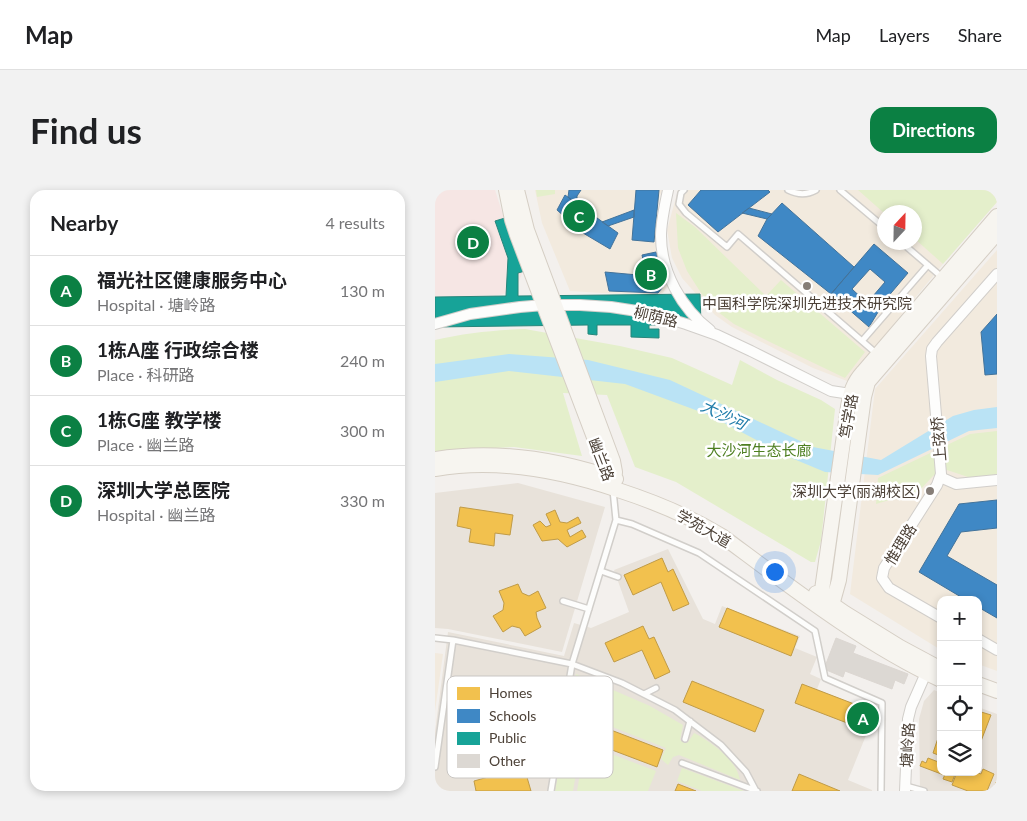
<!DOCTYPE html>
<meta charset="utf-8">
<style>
body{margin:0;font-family:Lato,"Noto Sans SC",sans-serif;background:#f2f2f2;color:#202124}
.controls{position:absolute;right:15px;bottom:15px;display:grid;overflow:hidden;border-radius:10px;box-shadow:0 2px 8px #0003}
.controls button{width:45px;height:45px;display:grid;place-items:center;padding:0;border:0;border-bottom:1px solid #e0e0e0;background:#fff;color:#202124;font:25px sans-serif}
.compass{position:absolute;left:442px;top:15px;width:45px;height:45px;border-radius:50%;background:#fff;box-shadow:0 2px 8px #0003;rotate:22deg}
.you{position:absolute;left:339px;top:381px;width:18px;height:18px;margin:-12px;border:4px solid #fff;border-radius:50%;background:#1a73e8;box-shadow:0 0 0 8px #1a73e833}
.badge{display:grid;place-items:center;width:32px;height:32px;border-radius:50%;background:#0b8043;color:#fff;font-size:16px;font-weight:700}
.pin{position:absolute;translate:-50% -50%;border:2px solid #fff;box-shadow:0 1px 5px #0006}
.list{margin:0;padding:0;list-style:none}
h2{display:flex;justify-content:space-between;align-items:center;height:65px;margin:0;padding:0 20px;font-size:21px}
h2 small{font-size:16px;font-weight:400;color:#757577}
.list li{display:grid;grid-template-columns:32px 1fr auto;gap:15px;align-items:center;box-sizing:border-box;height:70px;padding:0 20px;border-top:1px solid #e0e0e0}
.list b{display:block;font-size:19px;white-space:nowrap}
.list p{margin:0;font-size:16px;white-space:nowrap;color:#757577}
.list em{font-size:16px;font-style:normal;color:#757577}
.icon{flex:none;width:28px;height:28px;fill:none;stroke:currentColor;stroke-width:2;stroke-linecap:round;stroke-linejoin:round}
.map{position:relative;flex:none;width:562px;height:601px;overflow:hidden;border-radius:15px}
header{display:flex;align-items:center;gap:30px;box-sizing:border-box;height:70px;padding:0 25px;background:#fff;border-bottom:1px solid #e0e0e0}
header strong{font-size:24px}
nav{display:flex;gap:28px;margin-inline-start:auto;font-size:18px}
.intro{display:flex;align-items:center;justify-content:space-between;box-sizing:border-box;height:120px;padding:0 30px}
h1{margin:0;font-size:35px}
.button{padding:12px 22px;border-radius:15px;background:#0b8043;color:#fff;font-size:18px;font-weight:700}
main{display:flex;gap:30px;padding:0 30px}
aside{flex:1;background:#fff;border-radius:15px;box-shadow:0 2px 8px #0003}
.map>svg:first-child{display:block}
.residential{fill:#e8e2da}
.education{fill:#f2eade;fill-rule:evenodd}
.medical{fill:#f6e6e4}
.green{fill:#e4efcb}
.water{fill:#bae3f5}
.homes{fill:#f2c14e;stroke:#c09b47}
.schools{fill:#3f88c5;stroke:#43739a;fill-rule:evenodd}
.public{fill:#17a398;stroke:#27867b}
.building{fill:#dcd8d3;stroke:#dcd7d2}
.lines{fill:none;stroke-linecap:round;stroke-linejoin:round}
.lane-casing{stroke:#d1ceca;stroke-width:8}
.street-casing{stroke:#d1ceca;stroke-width:12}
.secondary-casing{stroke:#d5cec4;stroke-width:16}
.lane{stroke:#fdfdfc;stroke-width:5}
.street{stroke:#fdfdfc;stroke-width:10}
.secondary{stroke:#f7f5f0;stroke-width:14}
.poi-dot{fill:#867e77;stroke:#fff;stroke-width:2}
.labels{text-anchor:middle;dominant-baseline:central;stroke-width:5;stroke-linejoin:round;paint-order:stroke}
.poi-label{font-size:15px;fill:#4c4137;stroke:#fff}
.street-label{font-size:15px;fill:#4c4137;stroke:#fff}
.park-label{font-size:15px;fill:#4e7f21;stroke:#fff}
.water-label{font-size:16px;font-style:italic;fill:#1f7caa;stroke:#fff}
.key{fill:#fff;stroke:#c9c6c3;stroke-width:1}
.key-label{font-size:14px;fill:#4c4137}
</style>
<header>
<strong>Map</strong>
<nav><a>Map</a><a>Layers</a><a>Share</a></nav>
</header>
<div class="intro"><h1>Find us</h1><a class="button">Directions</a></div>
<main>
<aside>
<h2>Nearby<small>4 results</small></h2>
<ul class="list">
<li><span class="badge">A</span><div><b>福光社区健康服务中心</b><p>Hospital · 塘岭路</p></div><em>130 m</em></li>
<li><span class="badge">B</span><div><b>1栋A座 行政综合楼</b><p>Place · 科研路</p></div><em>240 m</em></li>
<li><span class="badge">C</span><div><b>1栋G座 教学楼</b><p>Place · 幽兰路</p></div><em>300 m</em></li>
<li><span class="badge">D</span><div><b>深圳大学总医院</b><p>Hospital · 幽兰路</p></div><em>330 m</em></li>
</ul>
</aside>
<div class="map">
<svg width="562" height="601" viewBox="0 0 562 601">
<rect width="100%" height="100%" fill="#f3f0ed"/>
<path class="residential" d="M83,293L170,317L127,462L13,439L0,438V303Z
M233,359L268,429L280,434L287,416L365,446L360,458L382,467L375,484L386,489L382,499L440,523L413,590L437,600V601H0V542L13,442L129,466L139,433L156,438L194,422L179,380Z
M499,500L506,503V582H543V517L562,524V601H485L484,529L489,511Z"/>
<path class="education" d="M100,0H227L224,9L221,29V58L233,95L228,103L219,105L167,103L135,101L107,33Z
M243,0H562V12L508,74L412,191L378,178L297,137L280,125L262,105L247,88L237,68L232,40ZM450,22H480V52H450Z
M562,60V481L543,474V410H506V460L415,404L440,199Z
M0,463L8,464L0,521Z"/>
<path class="medical" d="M0,0H60L87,84L80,101L0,122Z"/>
<path class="green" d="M101,0H120V4L102,7Z
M423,0H562V12L508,74L480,49V22L449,23Z
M241,23L260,37L331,106L346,90L430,162L410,188L337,153L299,134L283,122L266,103L252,81L243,58Z
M90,139L185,156L237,168L297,195L305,170L342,190L386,210L400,219L386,351L380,372H376L241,292L200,277L172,205L128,203L147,266L79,257L41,259L0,267V150C30,143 59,140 90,139Z
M562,241V286L539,289L512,280L506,281L498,286L484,301L441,314L443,288L535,244Z
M141,484L215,516L248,535L245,550L250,553L253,552L259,543C273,550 294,565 301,579C303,582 304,586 305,590L244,565L238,567L233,575L226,569L231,558L152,527L144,547L146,555L138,601H120Z
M150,554L221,581L213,601H142Z
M247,578L309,601H267L242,591Z"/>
<path class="water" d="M74,164L153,170L235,190L378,257L446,270L518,226L539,220L562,217V238L534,241L443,285L390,282L354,267L274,225L190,194L74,181L0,192V174Z"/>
<path class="homes" d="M25,317L78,325L75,345L60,343L59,356L34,352L36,339L22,336Z
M120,320L125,332L132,333L143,327L146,333L132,340L135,347L147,340L151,347L132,357L123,349L107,351L98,335L105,331L111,337L116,335L111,324Z
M227,368L233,382L238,379L254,414L238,421L226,392L198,405L189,385Z
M83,394L87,403L94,406L103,401L111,418L101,422L102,428L106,437L90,446L85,438L77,436L68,442L58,426L68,420L69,413L64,401Z
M292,418L363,447L356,466L284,437Z
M208,436L214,449L219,447L235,482L220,489L207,460L179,472L170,453Z
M257,491L329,520L320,542L248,512Z
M367,494L440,522L433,541L360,513Z
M543,521L556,525L543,559Z
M155,532L228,560L222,577L148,549Z
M505,542L506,543V566L498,563Z
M493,568L506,573V582H510L509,585L485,576L487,571L491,573Z
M89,577L96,601H41L39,591Z
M548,579L559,584L552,601H533L517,595L522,582H540L546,584Z
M511,582H521L517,592L508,589Z
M364,584L405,601H357Z
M561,592L562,593V601H558Z
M243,594L261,601H240Z"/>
<path class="schools" d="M134,0H146L142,6V14L133,7Z
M201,0H224L219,52L197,50Z
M266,0H333L335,2L283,42L253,15Z
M130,5L183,43L175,59L148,43L122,20Z
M347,13L419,77L396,104L323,46L332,29Z
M314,18L337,24L332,29L307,23Z
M199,20V27L173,36L167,32Z
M439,54L473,83L451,109L434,137L396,104ZM435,79L450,92L432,113L417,99Z
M221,62L231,93L223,103L174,101L170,82L203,85L210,79L207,65Z
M562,124V184L550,185L546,142Z
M562,310V338L526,342L512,366L562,395V428L543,417V410H531L484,382L524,314Z"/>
<path class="public" d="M70,28L90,81L83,83V106L265,104L266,134L214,135V139H224V148L196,147V135H162V145L153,144V135L0,137V107L71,106L73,68L60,31Z"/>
<path class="building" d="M401,448L421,456L418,463L473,484L469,494L460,490L457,499L410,481L408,487L389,479Z"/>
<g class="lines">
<g class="lane-casing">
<path id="lane" d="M249,0L246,3L244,14L251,23L292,57L303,44L442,164
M353,0C363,5 372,5 381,0
M405,0L450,38
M466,52L508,88
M427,151L493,75
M181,330L197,334L264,363L380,441L390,488L447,513L446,601
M166,381L183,387
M128,411L154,419
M0,448L18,450L137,474L187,493L240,520L286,555L311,582L321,601
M209,504L221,498
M250,549L255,531
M247,573L322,601
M0,577L18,450
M471,596L489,601
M116,601L137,474L181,330L178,300"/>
</g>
<g class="street-casing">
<path id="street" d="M233,0C230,15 226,31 226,46C226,82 247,119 275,140
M0,134L35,124L85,117L109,115H145L176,117L215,123L251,134L282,145L316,161L396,201L422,205
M505,287L521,294L562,290
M506,428L454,398L447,388L449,378L502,295L506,284L496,166L497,159L502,152L562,84
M543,449L562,460
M470,601L473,529L476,517L491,483"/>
</g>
<g class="secondary-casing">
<path id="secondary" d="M71,0L77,30L82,45L176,292
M82,0L92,40L178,271L180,282L179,295
M0,269C62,259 122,269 181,289
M0,279C62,268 124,280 183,300C220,312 254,326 287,346C357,398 427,453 506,490
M381,403L410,423L465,457L506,479
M385,414L413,217C415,203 418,193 428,182L562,26
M392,422L399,408L404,390L429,207L433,192L439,185L562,43
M543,494L562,501"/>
</g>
<use href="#lane" class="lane"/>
<use href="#street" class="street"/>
<use href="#secondary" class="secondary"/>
</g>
<g class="poi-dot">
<circle cx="372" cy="96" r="5"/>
<circle cx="495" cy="301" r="5"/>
</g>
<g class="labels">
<g class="poi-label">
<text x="372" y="113">中国科学院深圳先进技术研究院</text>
<text x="485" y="301" text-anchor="end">深圳大学(丽湖校区)</text>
</g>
<g class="street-label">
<text transform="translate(221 126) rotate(14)">柳荫路</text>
<text transform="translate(413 226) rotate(-80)">笃学路</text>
<text transform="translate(503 249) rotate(-95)">上弦桥</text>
<text transform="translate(167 269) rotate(69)">幽兰路</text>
<text transform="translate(269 338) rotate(30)">学苑大道</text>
<text transform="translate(465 354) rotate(-58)">惟理路</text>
<text transform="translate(472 555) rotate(-87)">塘岭路</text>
</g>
<g class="park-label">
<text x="324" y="260">大沙河生态长廊</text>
</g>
<g class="water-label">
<text transform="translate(289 224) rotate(25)">大沙河</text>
</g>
</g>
<rect x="12" y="486" width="166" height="102" rx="8" class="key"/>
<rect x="22" y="497" width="23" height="13" fill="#f2c14e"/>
<rect x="22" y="519" width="23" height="14" fill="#3f88c5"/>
<rect x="22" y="542" width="23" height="13" fill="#17a398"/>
<rect x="22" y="564" width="23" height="14" fill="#dcd8d3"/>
<g class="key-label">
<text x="54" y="508">Homes</text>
<text x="54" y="531">Schools</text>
<text x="54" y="553">Public</text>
<text x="54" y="576">Other</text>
</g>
</svg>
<div class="controls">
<button>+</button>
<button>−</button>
<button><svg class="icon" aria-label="locate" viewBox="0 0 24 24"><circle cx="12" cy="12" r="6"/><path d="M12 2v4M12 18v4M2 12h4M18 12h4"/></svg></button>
<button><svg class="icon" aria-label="layers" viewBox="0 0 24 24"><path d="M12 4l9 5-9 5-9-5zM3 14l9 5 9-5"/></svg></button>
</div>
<svg class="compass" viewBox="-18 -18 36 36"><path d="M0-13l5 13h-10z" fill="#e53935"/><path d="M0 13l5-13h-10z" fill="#757577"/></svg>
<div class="you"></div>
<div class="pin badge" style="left:428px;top:528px">A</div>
<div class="pin badge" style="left:216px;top:84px">B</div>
<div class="pin badge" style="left:144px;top:26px">C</div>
<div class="pin badge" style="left:38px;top:52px">D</div>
</div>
</main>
